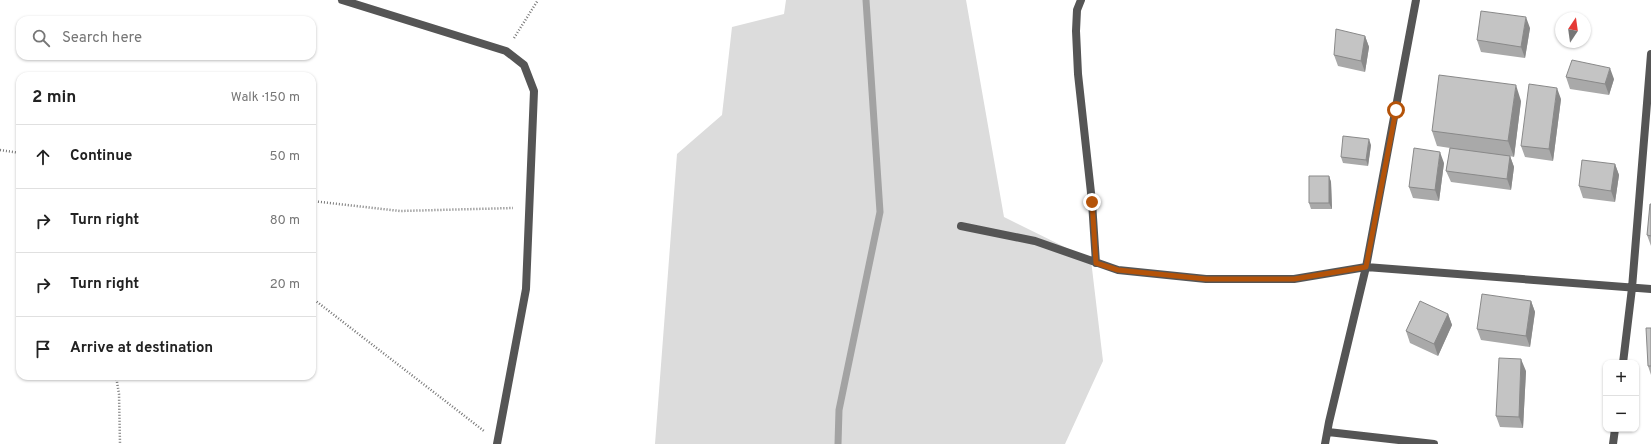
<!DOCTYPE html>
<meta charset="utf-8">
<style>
body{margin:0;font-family:Overpass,sans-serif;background:#f6f6f6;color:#222}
.controls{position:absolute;right:12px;bottom:12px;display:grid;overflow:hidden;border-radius:8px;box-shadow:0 1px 3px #0004}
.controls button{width:36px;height:36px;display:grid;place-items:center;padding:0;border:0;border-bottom:1px solid #e0e0e0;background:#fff;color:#222;font:20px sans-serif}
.compass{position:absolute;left:1555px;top:12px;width:36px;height:36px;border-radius:50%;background:#fff;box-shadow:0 1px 3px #0004;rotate:13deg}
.stop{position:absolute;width:12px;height:12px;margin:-9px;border:3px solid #b45309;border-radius:50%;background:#fff}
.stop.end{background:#b45309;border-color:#fff;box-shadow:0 1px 4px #0008}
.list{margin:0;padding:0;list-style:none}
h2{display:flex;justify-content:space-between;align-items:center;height:52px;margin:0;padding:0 16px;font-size:17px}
h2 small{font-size:13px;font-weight:400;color:#767676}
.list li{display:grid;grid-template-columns:26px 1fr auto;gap:12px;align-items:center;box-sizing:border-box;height:64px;padding:0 16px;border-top:1px solid #e0e0e0}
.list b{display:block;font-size:15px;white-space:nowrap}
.list em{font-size:13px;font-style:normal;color:#767676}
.icon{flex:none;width:22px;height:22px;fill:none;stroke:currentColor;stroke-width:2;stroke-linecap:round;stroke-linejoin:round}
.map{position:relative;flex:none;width:1651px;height:444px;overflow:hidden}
.search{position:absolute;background:#fff;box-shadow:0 1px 3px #0004;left:16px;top:16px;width:300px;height:44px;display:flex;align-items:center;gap:10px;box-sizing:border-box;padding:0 14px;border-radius:12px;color:#767676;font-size:15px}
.panel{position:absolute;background:#fff;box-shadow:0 1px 3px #0004;left:16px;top:72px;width:300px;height:308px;border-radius:12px}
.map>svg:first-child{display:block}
.green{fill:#dcdcdc}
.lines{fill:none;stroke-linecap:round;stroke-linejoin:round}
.stream{stroke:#a3a3a3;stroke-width:7}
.path{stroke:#777;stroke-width:2.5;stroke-dasharray:1 2;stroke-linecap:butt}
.minor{stroke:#555;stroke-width:8}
.tertiary{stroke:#555;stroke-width:8}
.wall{fill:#a9a9a9}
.shaded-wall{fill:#898989}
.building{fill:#c4c4c4;stroke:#898989}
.route{stroke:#b45309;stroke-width:5}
</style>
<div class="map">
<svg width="1651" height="444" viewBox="0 0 1651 444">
<rect width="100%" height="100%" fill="#fff"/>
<path class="green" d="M786,0H966L1004,217L1091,260L1103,361L1065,444H655L677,154L722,115L732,27L784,14Z"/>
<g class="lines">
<path class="stream" d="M838,444L839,410L880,212L866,0"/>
<path class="path" d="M514,38L538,0
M0,150L20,153
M312,201L400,211L513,208
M312,298L484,431
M116,376L119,394L120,444"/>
<path class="minor" d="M1081,0L1077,10L1076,31L1078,74L1092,202L1096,263
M961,226L1035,241L1118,270L1206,279H1294L1366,267L1651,289
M1623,363L1632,288L1651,54
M1328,432L1434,444
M1325,444L1329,422L1366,267L1416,0
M1613,444L1615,429"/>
<path class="tertiary" d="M342,0L506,51L524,65L534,91L526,289L497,444"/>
</g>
<path class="wall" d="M1530,28L1525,58L1481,52L1477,40Z
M1365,36L1369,47L1365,72L1338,66L1334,55Z
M1566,77L1614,79L1609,95L1570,89Z
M1561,99L1553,161L1525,157L1521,146Z
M1521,101L1514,157L1510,156L1514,167L1511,190L1451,182L1446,171L1450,148L1437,146L1432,131Z
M1371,145L1368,166L1343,163L1341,157Z
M1444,163L1439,201L1413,198L1409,187Z
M1615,164L1619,175L1615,202L1583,198L1579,186Z
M1329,176L1331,182L1332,209H1311L1309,203Z
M1651,204V246L1647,235Z
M1531,301L1535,312L1530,347L1481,340L1477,329Z
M1448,314L1452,325L1438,356L1410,343L1406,331Z
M1651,328V375L1648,366Z
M1526,371L1523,428L1500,427L1496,416Z"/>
<path class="shaded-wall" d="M1526,17L1530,28L1525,58L1521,47Z
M1365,36L1369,47L1365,72L1361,61Z
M1610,68L1614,79L1609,95L1605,84Z
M1516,85L1521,101L1514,157L1508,141Z
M1557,88L1561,99L1553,161L1549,149Z
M1369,139L1371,145L1368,166L1366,160Z
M1440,152L1444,163L1439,201L1435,190Z
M1510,156L1514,167L1511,190L1507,179Z
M1615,164L1619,175L1615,202L1611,191Z
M1329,176L1331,182L1332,209L1329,203Z
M1531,301L1535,312L1530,347L1526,336Z
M1448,314L1452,325L1438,356L1434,344Z
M1521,359L1526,371L1523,428L1519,417Z"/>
<path class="building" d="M1481,11L1526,17L1521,47L1477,40Z
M1336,29L1365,36L1361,61L1334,55Z
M1572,60L1610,68L1605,84L1566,77Z
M1439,75L1516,85L1508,141L1432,131Z
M1529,84L1557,88L1549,149L1521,146Z
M1343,136L1369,139L1366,160L1341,157Z
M1414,148L1440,152L1435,190L1409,187Z
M1450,148L1510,156L1507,179L1446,171Z
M1582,160L1615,164L1611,191L1579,186Z
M1309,176H1329V203H1309Z
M1650,204H1651V236L1647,235Z
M1482,294L1531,301L1526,336L1477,329Z
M1420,301L1448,314L1434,344L1406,331Z
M1646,328H1651V366H1648Z
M1499,358L1521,359L1519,417L1496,416Z"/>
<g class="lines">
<path class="route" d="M1092,202L1096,263L1118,270L1206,279H1294L1366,267L1396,110"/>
</g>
</svg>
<div class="controls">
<button>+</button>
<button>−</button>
</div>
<svg class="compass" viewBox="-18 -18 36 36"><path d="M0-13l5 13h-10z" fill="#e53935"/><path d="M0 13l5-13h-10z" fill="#767676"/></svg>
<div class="stop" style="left:1396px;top:110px"></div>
<div class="stop end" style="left:1092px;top:202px"></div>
<div class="search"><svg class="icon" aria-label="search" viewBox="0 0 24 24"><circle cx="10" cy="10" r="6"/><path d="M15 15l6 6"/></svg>Search here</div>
<section class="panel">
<h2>2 min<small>Walk · 150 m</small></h2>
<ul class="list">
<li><svg class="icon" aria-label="ahead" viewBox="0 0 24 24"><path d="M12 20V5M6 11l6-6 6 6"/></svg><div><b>Continue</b></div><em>50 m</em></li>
<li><svg class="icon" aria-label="right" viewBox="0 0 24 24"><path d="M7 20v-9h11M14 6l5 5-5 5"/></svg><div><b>Turn right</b></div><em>80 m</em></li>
<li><svg class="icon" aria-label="right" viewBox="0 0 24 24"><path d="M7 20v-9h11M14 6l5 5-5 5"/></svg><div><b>Turn right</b></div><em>20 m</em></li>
<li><svg class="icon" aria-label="arrive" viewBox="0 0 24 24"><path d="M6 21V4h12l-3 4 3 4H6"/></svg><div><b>Arrive at destination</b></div></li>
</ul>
</section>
</div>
